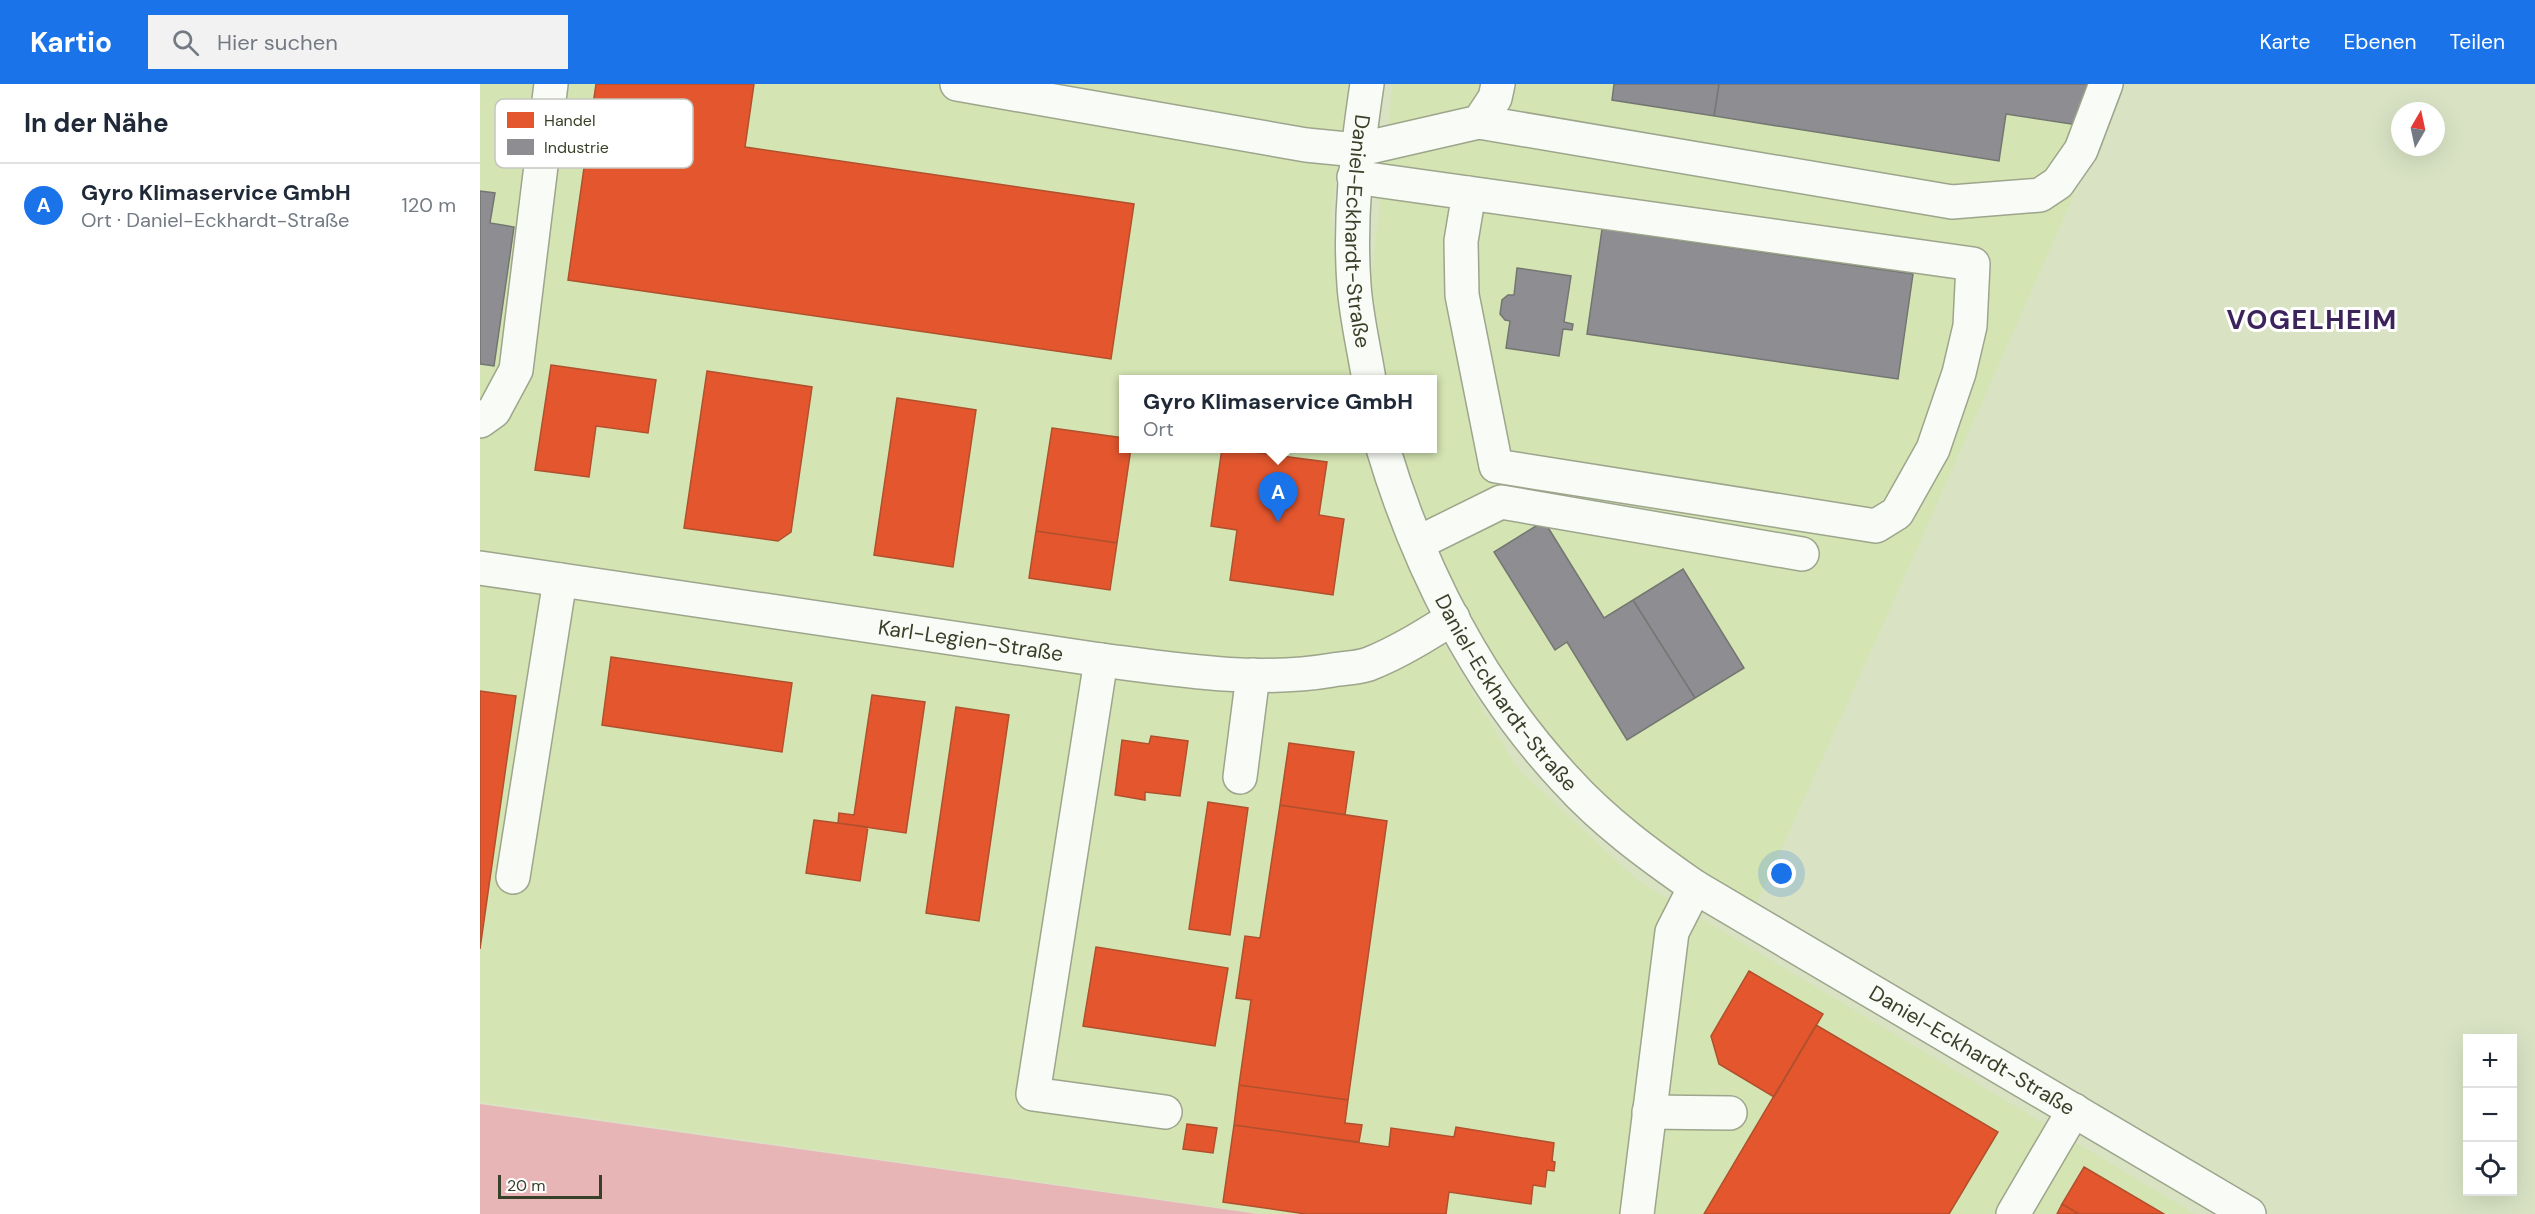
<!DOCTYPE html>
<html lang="de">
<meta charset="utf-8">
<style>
body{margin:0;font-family:"DM Sans",sans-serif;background:#f2f2f3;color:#1f2937}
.controls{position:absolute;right:18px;bottom:18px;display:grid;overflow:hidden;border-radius:0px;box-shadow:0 6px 24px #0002}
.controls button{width:54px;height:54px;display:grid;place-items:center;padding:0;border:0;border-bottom:2px solid #e0e1e3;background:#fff;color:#1f2937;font:30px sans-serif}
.compass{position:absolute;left:1911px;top:18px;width:54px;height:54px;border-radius:50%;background:#fff;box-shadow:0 6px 24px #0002;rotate:9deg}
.scale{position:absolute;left:18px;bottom:15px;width:104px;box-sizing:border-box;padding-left:6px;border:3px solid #394029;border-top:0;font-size:16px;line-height:21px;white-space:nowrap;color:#394029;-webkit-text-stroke:4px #fff;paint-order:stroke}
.you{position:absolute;left:1302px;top:790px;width:21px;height:21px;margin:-15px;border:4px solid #fff;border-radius:50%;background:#1a73e8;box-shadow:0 0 0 9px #1a73e833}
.badge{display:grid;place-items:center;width:39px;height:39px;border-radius:50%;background:#1a73e8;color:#fff;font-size:20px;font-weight:700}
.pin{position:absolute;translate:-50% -50px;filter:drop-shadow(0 2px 3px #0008)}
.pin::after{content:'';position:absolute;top:32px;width:21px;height:18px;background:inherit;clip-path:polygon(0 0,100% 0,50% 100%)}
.popup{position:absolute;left:639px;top:291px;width:318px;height:78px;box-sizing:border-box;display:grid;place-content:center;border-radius:0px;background:#fff;filter:drop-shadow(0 2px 4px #0005);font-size:20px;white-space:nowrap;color:#747a83}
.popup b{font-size:22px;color:#1f2937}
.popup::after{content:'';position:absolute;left:50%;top:100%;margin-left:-12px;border:12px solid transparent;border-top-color:#fff}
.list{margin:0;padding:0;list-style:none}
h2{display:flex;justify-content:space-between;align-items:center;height:78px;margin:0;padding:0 24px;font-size:26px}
h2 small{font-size:20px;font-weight:400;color:#747a83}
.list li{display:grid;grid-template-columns:39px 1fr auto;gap:18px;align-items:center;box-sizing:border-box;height:84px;padding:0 24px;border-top:2px solid #e0e1e3}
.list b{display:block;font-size:22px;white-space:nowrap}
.list p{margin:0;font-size:20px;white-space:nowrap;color:#747a83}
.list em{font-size:20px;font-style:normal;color:#747a83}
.icon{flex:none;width:33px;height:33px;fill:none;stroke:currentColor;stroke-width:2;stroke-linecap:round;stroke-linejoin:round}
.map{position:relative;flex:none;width:2055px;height:1130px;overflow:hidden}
header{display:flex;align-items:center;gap:36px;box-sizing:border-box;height:84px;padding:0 30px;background:#1a73e8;color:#fff}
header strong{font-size:28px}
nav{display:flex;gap:33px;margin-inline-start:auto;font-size:21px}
.search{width:420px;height:54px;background:#f2f2f3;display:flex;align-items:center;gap:15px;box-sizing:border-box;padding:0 21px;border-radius:0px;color:#747a83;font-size:22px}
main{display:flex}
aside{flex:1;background:#fff}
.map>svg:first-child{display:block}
.built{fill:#d4e4b2}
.forest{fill:#e7b5b6}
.shops{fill:#e4572e;stroke:#b1502c;stroke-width:1.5}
.industry{fill:#8d8d92;stroke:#747672;stroke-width:1.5}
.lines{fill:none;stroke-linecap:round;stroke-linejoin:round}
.minor-casing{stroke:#9da58c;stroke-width:36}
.minor{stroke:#f9fbf6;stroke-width:33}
.labels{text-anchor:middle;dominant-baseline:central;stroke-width:6;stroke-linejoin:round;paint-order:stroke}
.street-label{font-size:21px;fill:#394029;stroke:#fff}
.district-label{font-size:27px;font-weight:bold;letter-spacing:1.5px;fill:#3d235c;stroke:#fff}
.key{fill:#fff;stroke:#c4c6bf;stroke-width:1.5}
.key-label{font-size:16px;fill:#394029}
</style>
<header>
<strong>Kartio</strong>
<div class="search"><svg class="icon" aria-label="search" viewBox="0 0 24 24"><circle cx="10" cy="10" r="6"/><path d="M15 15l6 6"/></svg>Hier suchen</div>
<nav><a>Karte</a><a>Ebenen</a><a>Teilen</a></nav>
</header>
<main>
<aside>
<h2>In der Nähe<small></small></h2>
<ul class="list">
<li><span class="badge">A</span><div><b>Gyro Klimaservice GmbH</b><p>Ort · Daniel-Eckhardt-Straße</p></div><em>120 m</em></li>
</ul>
</aside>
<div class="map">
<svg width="2055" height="1130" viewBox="0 0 2055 1130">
<rect width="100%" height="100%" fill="#d9e3c4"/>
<path class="built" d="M0,0H868L851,130L859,213L875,295L644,296V364L888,365L890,376L951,539L1038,685L1157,796L1715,1130H785L0,1018Z
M913,0H1643L1438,463L1277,819L1228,795L1147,733L1066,657L985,538L918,365L952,364V296H907L891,199Z"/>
<path class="forest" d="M0,1020L778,1130H0Z"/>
<path class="shops" d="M116,0H274L265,63L654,120L631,275L88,196Z
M71,281L176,296L168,349L116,342L109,393L55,386Z
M227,287L332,303L311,448L298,457L204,444Z
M417,314L496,326L473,483L394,471Z
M572,344L644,354V364H651L637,459L556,447Z
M742,364L847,378L839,431L864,435L853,511L750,496L757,446L731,442Z
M556,447L637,459L630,506L549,494Z
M131,573L312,599L302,668L122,641Z
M0,607L36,612L0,865Z
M392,611L445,618L426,749L358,739L359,729L374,731Z
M476,623L529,631L499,837L446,829Z
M671,652L708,657L700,712L665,708V716L635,711L642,656L669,660Z
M809,659L874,668L865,731L800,721Z
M728,718L768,724L750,851L709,845Z
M800,721L907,737L868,1016L759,1001L771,916L756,914L765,852L780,854Z
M334,736L388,743L380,797L326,789Z
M616,863L748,884L735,962L603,942Z
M1269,887L1343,930L1294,1013L1239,980L1231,952Z
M1336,941L1518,1048L1469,1130H1224Z
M759,1001L868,1016L865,1039L882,1041L879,1058L754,1041Z
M707,1040L737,1044L733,1069L703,1065Z
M754,1041L909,1063L911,1044L974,1053L976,1043L1074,1059L1072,1077L1075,1078L1074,1087L1067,1086L1065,1103L1053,1101L1051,1120L969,1108L966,1130H826L743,1118Z
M1604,1083L1684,1130H1599L1582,1120Z
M1582,1120L1599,1130H1577Z"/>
<path class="industry" d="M1134,0H1239L1234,32L1132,16Z
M1239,0H1611L1604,42L1526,30L1519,77L1234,32Z
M0,107L15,109L10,139L34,143L14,282L0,280Z
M1122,145L1433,190L1418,295L1107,250Z
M1037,184L1091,192L1084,238L1093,240L1092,246L1083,245L1079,272L1026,264L1030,237L1025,236L1020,230L1022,216L1028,211H1034Z
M1064,437L1124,534L1153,516L1215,614L1147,656L1087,558L1075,566L1014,468Z
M1203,485L1264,584L1215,614L1153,516Z"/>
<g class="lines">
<g class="minor-casing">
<g id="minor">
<path d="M477,0L826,61L877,66L999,38L1015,14L1018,0"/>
<path id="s1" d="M887,0C877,67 869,133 874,201C876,232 884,264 889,296"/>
<path d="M999,38L1472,118L1560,111L1578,99L1601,66L1626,0"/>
<path d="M874,93L1493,180L1490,242L1479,289L1453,365L1417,429L1396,442L1016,382L982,211L981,157L989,109"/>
<path d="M0,337L14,327L36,286L71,0"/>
<path id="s2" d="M903,364C939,485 1000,604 1086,696C1124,738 1169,771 1215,803L1769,1130"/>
<path d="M938,459L1021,418L1322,470"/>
<path id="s3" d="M0,484L621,576C698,586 777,599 853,586C865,584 878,584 889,580C919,568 946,551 973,534"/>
<path d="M621,576L553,1010L685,1028"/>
<path d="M760,693L773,591"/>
<path d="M33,793L80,496"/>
<path d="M1169,1028L1250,1029"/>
<path d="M1157,1130L1192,848L1215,803"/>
<path d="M1533,1130L1594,1026"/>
</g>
</g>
<use href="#minor" class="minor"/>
</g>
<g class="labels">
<g class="street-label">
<text stroke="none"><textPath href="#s1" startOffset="148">Daniel-Eckhardt-Straße</textPath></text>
<text stroke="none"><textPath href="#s3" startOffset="496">Karl-Legien-Straße</textPath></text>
<text stroke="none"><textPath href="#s2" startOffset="276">Daniel-Eckhardt-Straße</textPath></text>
<text stroke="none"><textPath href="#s2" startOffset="872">Daniel-Eckhardt-Straße</textPath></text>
</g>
<g class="district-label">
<text x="1832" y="235">VOGELHEIM</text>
</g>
</g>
<rect x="15" y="15" width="198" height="69" rx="9" class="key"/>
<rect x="27" y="28" width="27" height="16" fill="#e4572e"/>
<rect x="27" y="55" width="27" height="16" fill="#8d8d92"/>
<g class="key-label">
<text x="64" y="42">Handel</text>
<text x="64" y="69">Industrie</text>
</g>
</svg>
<div class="controls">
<button>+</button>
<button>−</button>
<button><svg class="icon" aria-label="locate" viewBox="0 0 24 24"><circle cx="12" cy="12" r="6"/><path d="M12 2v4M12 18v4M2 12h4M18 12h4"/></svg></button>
</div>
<svg class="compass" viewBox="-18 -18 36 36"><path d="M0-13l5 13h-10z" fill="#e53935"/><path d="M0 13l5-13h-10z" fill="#747a83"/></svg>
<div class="scale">20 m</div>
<div class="you"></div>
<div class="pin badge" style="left:798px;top:438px">A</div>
<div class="popup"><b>Gyro Klimaservice GmbH</b>Ort</div>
</div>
</main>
